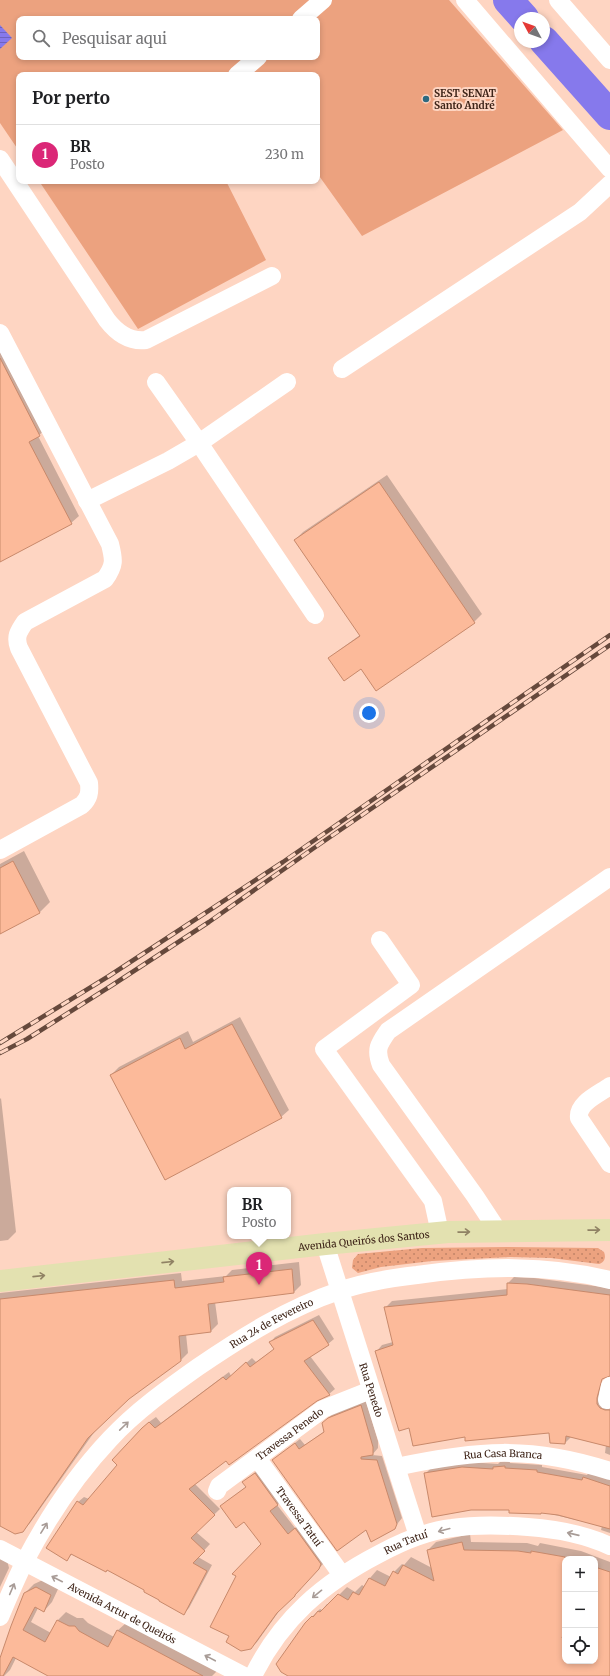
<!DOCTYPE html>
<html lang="pt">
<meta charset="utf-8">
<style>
body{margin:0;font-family:Merriweather,serif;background:#f6f6f6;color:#202124}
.controls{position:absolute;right:12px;bottom:12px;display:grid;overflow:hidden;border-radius:8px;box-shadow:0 2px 6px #0003}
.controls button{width:36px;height:36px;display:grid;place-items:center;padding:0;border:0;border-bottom:1px solid #e0e0e0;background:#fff;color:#202124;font:20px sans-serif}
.compass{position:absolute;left:514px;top:12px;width:36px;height:36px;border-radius:50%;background:#fff;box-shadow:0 2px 6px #0003;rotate:311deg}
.you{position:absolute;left:369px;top:713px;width:14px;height:14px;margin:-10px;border:3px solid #fff;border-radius:50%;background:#1a73e8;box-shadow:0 0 0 6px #1a73e833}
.badge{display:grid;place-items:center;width:26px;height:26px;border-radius:50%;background:#db2777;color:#fff;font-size:13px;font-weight:700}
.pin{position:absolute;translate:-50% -33px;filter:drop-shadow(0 1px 2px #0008)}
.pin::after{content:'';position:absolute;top:21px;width:14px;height:12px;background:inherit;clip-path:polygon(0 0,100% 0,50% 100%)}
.popup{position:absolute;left:227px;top:1187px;width:64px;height:52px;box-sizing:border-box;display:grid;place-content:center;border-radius:8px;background:#fff;filter:drop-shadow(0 1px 3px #0005);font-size:13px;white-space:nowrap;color:#757577}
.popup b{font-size:15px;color:#202124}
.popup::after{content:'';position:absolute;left:50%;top:100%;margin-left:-8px;border:8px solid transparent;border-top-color:#fff}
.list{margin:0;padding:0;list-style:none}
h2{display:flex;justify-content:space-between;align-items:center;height:52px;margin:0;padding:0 16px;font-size:17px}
h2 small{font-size:13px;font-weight:400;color:#757577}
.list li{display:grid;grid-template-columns:26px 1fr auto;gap:12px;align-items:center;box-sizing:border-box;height:60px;padding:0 16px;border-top:1px solid #e0e0e0}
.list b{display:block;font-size:15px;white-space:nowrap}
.list p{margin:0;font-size:13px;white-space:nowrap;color:#757577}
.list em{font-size:13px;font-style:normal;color:#757577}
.icon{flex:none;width:22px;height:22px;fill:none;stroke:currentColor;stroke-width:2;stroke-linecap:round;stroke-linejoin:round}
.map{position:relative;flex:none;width:610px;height:1676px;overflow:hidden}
.search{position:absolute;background:#fff;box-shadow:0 2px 6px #0003;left:16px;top:16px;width:304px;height:44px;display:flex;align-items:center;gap:10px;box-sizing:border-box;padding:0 14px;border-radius:8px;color:#757577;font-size:15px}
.panel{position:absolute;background:#fff;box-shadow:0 2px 6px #0003;left:16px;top:72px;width:304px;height:112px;border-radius:8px}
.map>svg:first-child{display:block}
.grass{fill:url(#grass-dots)}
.park{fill:#eca27f;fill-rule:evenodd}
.water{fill:url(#water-rules)}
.shadow{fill:#0003;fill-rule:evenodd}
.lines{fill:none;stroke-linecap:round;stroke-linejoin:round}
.river{stroke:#8679ec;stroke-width:30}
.building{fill:#fcba9a;stroke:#c8896b}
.minor{stroke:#fff;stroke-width:18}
.major{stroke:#e3e1b0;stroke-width:22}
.rail-casing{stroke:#66493c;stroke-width:4.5}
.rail{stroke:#fed5c2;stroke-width:3;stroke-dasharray:9;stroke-linecap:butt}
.oneway{stroke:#908264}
.oneway2{stroke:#a89c97}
.poi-dot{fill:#2d6980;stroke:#fed5c2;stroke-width:1.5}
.labels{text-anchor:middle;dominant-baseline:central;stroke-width:4;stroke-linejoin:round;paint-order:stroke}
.poi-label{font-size:10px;font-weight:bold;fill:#3e2418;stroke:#fed5c2;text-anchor:start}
.street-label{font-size:10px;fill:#3e2418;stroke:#fed5c2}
</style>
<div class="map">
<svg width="610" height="1676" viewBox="0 0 610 1676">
<defs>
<pattern id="grass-dots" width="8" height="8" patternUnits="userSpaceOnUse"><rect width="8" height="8" fill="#eca27f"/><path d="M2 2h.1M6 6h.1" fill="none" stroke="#c18467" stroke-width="1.8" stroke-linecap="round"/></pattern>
<pattern id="water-rules" width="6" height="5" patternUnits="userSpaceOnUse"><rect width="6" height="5" fill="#8679ec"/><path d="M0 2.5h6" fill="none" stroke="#6f63be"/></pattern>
</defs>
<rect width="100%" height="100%" fill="#fed5c2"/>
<path class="grass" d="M507,1247L598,1248L604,1252C606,1257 605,1262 599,1264L551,1258L510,1257L432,1261L381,1267L358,1273L352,1268L353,1260L358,1254L422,1248Z"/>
<path class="park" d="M0,0H449L563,130L362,236L317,173V75H19V151L0,123ZM19,19H317V57H19Z
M39,181H226L266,260L138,329Z"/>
<path class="water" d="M0,25L12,38L0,49Z"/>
<path class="shadow" d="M0,336L48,427L38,436L79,516L71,523L0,561Z
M387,475L482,614L474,622L376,689L361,668L330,658L338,651L360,635L295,540L303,532Z
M24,851L50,902L40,912L0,933V864Z
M240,1017L289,1110L281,1117L111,1075L119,1067L188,1031L193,1042Z
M1,1098L16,1232L8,1240L0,1241V1099Z
M299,1262L301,1285L294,1292L215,1302L218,1324L211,1331L186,1334L188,1353L180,1361L128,1399L95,1431L30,1523L22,1531L0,1525V1293L181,1273L182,1281L226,1276L232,1270Z
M514,1277L534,1278L610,1288V1365L604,1364L598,1400L610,1403V1455L605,1453L606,1445L571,1437L565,1443L550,1432L466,1436L410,1426L376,1352L382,1345L393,1342L385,1308L392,1301L508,1289V1283Z
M319,1315L334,1339L328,1344L310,1356L335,1389L329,1394L316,1400L226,1460L194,1483L220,1509L196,1532L210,1544L198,1557L212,1565L189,1608L183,1614L146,1590L107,1569L72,1554L67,1560L78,1502L84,1497L89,1499L119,1465L149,1422L156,1417L161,1423L229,1372L231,1376L252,1358L256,1362L275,1349L270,1343L275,1337Z
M366,1401L378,1441V1448L372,1455L382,1456L402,1518L394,1528L366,1529L273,1460L300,1439L305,1445L325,1431L328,1418L334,1413Z
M510,1461V1463L542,1465V1467L587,1475L589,1472L610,1479V1533L601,1530L602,1526L542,1512L510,1509L425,1474L431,1468L468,1462L498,1464L500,1462Z
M261,1467L284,1498L277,1505L295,1528L301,1523L325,1562L300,1588L301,1589L282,1607L257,1642L250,1648L263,1544L244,1520L221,1506L247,1486L244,1482Z
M470,1534L471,1542L527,1543L538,1546L540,1543L581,1551L610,1562V1676H290L312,1617L320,1609L322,1610L327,1604L329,1605L347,1587L355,1592L362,1585L365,1587L370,1578L377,1570L391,1577L394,1572L402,1564L404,1565L411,1557L432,1568L428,1550L436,1542ZM565,1559H595V1661H565Z
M0,1557L7,1560L9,1568L0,1587Z
M45,1579L59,1587L52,1602L44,1611L38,1608L31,1622L51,1633L58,1620L66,1612L77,1618H83L88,1623L114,1637L117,1631L126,1623L217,1671L212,1676H50L16,1658L10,1670L4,1676H0V1661L25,1593L34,1584Z"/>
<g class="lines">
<path class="river" d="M508,0L524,18
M544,41L610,115"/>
</g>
<path class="building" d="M0,358L40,436L29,442L72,524L0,562Z
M379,482L475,623L376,691L361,669L344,681L328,658L360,636L294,540Z
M13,861L40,913L0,934V868Z
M232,1024L282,1118L165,1180L110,1075L180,1038L185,1049Z
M292,1269L294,1293L208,1304L211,1332L179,1336L181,1361L129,1399L88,1438L23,1532L15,1534L0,1526V1299L174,1280L175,1288L224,1282L223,1277Z
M507,1283L527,1284L610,1295V1376L602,1379L597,1398V1404L600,1408L605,1410H610V1447L566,1436L565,1444L550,1443L549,1433L465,1441V1437L413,1446L409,1428L399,1431L375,1351L393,1345L384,1307L507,1295Z
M313,1320L329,1345L304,1361L330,1395L317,1401L229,1465L226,1461L189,1489L215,1515L191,1538L205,1551L193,1563L207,1571L184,1615L159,1601V1600L144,1592V1590L107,1570L106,1572L71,1554L67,1561L46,1548L77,1501L83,1505L117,1465L112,1460L142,1428L149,1422L155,1428L223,1377L226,1380L246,1362L250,1367L274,1349L269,1342Z
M361,1405L373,1447V1455L361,1457V1459L377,1460L397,1524L395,1529L371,1542L366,1530L337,1551L272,1460L295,1443L299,1449L324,1432L322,1423L328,1418Z
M505,1466V1468L537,1470V1472L582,1480L583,1477L610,1486V1529L558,1515L541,1513V1514L509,1513V1510H471L432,1517L424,1473L462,1467L493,1469V1467Z
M255,1473L278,1505L270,1511L288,1534L295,1528L321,1564L319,1569L295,1595V1596L277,1613L251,1649L241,1651L226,1642L229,1636L210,1627L236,1576L232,1574L261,1544L244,1522L236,1528L220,1506L246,1487L242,1482Z
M462,1542L464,1550L518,1551L531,1553V1551L565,1557V1628L562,1638L565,1639V1661H595V1567L610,1572V1676H288L281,1672L276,1664L305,1623L312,1616L313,1617L318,1611L320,1612L338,1594L348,1600L353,1592L359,1595L369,1578L385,1586L393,1571L398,1574L403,1565L434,1581L427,1550Z
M36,1587L51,1595L44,1612L35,1607L23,1630L45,1642L57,1620L69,1626H75L79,1631L108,1647L117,1630L203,1676H48L13,1657L3,1676H0V1658L11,1626L24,1593Z"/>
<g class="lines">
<g class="minor">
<path d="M465,0L610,169"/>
<path d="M558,0L610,60"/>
<path d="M301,19L323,0"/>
<path d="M237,75L258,57"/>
<path d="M0,159L107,320C117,333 129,342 146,340L272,276"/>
<path d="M0,333L110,544C114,560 115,565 105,579L25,622C18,632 15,637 19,648L89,783C90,793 89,798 82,805L0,850"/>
<path d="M342,369L580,212L610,184"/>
<path d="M156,382L199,443L315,615"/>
<path d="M87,501L168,461L199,443L287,382"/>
<path d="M380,940L411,985L324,1049L433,1201L440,1233"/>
<path d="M610,1086C599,1094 577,1103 579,1118L610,1164"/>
<path d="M498,1231L475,1196L381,1065C375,1049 379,1044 388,1031L610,877"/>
<path id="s1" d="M325,1244L418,1536"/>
<path d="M607,1400L610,1386"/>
<path id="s2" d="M257,1458L342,1575"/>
<path id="s3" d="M396,1467C476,1450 531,1445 610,1471"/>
<path id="s4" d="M217,1491L219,1486L323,1409L371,1390"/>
<path id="s5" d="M0,1549L244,1676"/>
<path id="s6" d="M0,1617C8,1598 16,1579 25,1561C47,1519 77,1474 110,1439C136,1411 167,1389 198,1367C242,1337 288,1308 339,1291C364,1282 391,1278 417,1275C482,1266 546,1264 610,1280"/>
<path id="s7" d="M253,1676C281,1619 323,1583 379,1554C401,1542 427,1531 452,1528C478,1524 502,1525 528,1527C556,1529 584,1534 610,1546"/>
</g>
<path class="major" id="s8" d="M0,1281L325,1244L448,1232L610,1230"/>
<g class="rail-casing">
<path id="rail" d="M0,1043L109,976L283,862L610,635
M0,1053L27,1039L114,984L209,922L314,848L610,645"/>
</g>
<use href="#rail" class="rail"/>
</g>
<defs><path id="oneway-shaft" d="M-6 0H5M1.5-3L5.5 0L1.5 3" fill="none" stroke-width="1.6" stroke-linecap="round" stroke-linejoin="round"/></defs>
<g class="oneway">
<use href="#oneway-shaft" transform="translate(594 1230) rotate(-1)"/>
<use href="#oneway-shaft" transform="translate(464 1232) rotate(-1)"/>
<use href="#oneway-shaft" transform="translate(168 1262) rotate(-6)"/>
<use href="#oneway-shaft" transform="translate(39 1276) rotate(-6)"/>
</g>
<g class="oneway2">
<use href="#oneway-shaft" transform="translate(124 1426) rotate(-44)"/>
<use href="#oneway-shaft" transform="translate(44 1528) rotate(-58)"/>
<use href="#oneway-shaft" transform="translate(444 1530) rotate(165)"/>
<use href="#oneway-shaft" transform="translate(573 1534) rotate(-167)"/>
<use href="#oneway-shaft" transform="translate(57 1579) rotate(-153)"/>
<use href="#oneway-shaft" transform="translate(12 1589) rotate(-67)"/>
<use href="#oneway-shaft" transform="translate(317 1594) rotate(141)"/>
<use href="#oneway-shaft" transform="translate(210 1658) rotate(-152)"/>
</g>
<circle class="poi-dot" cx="426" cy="99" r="4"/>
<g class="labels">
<g class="poi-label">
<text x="434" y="93">SEST SENAT<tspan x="434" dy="12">Santo André</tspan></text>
</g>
<g class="street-label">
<text stroke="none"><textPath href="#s8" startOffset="366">Avenida Queirós dos Santos</textPath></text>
<text stroke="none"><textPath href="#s6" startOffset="410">Rua 24 de Fevereiro</textPath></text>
<text stroke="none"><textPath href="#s1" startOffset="153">Rua Penedo</textPath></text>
<text stroke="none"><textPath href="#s4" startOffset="93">Travessa Penedo</textPath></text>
<text stroke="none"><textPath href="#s3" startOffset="108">Rua Casa Branca</textPath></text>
<text stroke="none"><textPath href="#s2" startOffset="72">Travessa Tatuí</textPath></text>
<text stroke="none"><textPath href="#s7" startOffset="208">Rua Tatuí</textPath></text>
<text stroke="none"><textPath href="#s5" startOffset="138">Avenida Artur de Queirós</textPath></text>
</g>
</g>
</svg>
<div class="controls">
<button>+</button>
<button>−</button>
<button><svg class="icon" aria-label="locate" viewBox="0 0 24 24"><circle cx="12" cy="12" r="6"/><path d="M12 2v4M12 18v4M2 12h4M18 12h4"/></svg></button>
</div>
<svg class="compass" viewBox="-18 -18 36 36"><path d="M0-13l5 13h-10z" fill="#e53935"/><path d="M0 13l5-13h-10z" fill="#757577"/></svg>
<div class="you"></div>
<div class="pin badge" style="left:259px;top:1285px">1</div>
<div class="popup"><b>BR</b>Posto</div>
<div class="search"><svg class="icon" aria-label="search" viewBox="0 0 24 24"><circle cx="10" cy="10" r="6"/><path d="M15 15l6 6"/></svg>Pesquisar aqui</div>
<section class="panel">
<h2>Por perto<small></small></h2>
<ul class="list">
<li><span class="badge">1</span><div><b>BR</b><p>Posto</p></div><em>230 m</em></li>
</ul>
</section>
</div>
